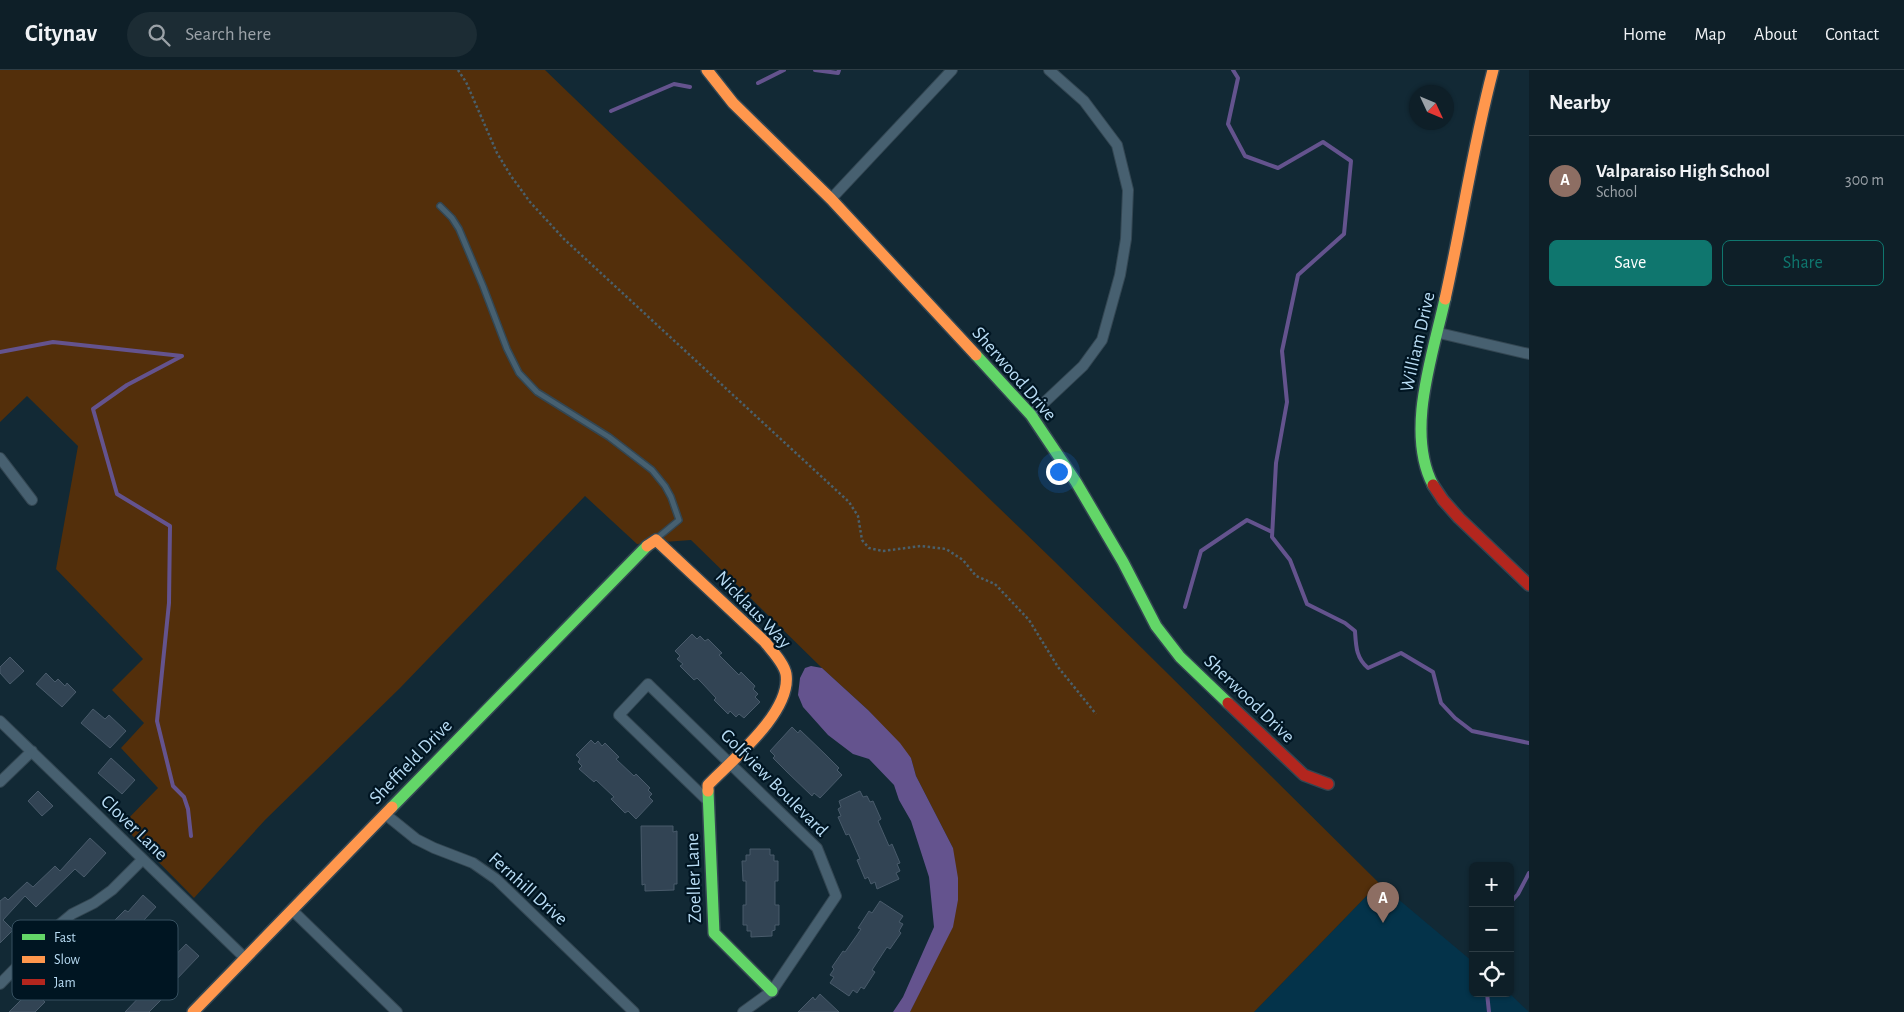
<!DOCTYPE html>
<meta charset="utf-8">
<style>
body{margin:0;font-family:"Alegreya Sans",sans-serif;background:#1c2c34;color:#f1f3f6}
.controls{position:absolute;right:15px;bottom:15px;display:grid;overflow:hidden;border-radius:8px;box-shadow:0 1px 4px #0004}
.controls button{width:45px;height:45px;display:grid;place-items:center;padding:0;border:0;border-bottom:1px solid #2e3d45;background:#0e1f28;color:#f1f3f6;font:25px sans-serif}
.compass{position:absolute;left:1409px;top:15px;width:45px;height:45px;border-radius:50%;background:#0e1f28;box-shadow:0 1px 4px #0004;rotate:134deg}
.you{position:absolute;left:1058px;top:401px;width:18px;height:18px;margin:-12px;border:4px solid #fff;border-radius:50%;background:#1a73e8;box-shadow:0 0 0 8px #1a73e833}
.badge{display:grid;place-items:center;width:32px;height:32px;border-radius:50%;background:#0f766e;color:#fff;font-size:16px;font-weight:700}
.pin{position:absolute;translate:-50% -41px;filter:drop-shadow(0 1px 2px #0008)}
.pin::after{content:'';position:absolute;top:26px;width:18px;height:15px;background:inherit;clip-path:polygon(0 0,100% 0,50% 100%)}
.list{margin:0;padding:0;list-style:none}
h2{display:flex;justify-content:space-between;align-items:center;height:65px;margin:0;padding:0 20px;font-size:21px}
h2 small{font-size:16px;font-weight:400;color:#9ba2a8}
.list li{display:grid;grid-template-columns:32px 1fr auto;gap:15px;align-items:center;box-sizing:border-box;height:90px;padding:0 20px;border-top:1px solid #2e3d45}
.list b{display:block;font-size:19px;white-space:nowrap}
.list p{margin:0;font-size:16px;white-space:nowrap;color:#9ba2a8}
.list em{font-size:16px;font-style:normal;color:#9ba2a8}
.actions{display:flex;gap:10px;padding:15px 20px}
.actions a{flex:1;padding:11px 0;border:1px solid #0f766e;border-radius:8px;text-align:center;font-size:18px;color:#0f766e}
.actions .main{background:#0f766e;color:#fff}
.icon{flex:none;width:28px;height:28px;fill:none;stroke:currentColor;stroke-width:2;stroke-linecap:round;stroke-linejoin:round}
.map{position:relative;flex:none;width:1529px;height:942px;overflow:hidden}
header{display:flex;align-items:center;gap:30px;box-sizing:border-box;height:70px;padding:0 25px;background:#0e1f28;border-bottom:1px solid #2e3d45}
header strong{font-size:24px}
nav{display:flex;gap:28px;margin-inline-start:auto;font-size:18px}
.search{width:350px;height:45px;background:#1c2c34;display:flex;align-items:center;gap:12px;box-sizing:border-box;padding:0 18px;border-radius:28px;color:#9ba2a8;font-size:19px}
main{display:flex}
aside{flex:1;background:#0e1f28}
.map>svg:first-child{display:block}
.built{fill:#04334a}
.green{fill:#532f0b}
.water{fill:#64538e}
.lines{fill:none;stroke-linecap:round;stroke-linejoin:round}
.stream{stroke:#64538e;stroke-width:4}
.building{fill:#324454;stroke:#495b6b}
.lane-casing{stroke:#334652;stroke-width:8}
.street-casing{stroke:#334652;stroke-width:12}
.fast-casing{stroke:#334652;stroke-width:14}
.slow-casing{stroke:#334652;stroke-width:14}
.jam-casing{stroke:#334652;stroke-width:14}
.path{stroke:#4a606c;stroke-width:2.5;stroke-dasharray:2.5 2.5;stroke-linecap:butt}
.lane{stroke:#476070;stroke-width:5}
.street{stroke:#476070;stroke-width:10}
.fast{stroke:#63d668;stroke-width:11}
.slow{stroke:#ff974d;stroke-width:11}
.jam{stroke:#b3261e;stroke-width:11}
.labels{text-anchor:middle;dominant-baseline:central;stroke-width:4.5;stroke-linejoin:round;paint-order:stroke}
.street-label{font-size:19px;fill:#b8dcf4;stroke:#001522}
.key{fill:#001522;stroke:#375161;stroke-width:1}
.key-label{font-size:14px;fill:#b8dcf4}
</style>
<header>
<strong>Citynav</strong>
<div class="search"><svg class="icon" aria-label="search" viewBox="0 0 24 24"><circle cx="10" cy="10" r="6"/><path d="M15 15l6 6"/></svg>Search here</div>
<nav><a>Home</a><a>Map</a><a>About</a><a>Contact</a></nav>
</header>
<main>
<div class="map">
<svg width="1529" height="942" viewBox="0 0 1529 942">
<rect width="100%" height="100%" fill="#122935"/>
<path class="built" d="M1379,813L1473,892V923H1509L1529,942H1254Z"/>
<path class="green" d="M0,0H545L1054,491L1379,813L1254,942H910L927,906L953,778L916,706L911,688L868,640L822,598L691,470L637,474L585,426L400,618L265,750L194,828L122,755L158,718L121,678L144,653L112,620L143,589L56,499L78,376L27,326L0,352Z"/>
<path class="water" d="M811,596L822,598L868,640L900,673L911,688L916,706L953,778L958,808V830L953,857L910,942H893L903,927L934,857L929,807L911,751L899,730L894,715L869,689L853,684L828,665L803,637L798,625L800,608L805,598Z"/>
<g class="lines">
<path class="stream" d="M815,0L838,3L839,0
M1233,0L1238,8L1228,54L1245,86L1278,98L1323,72L1351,91L1344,164L1298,205L1282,281L1287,332L1276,393L1272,467L1290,490L1307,534L1345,553L1355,561C1356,576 1356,588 1368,598L1401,583L1433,602L1441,633L1455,648L1472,661L1529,673
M758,13L784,0
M611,41L674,14L690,17
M0,282L53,272L182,286L127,315L93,339L117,424L170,456L169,533L157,651L173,716L184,727L188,739L191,766
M1185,537L1201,481L1247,450L1272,462
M1510,833L1518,824L1529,803
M1487,923L1489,942"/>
</g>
<path class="building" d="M692,564L697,569L700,566L705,571L708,569L722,583L719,585L739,605L741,602L755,616L753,619L758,624L755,627L760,632L744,648L739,644L736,647L730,641L728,644L714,630L716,628L702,613L697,608L694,610L680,596L683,594L677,589L680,586L675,581Z
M10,587L24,601L10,614L0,603V597Z
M46,603L55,612L58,609L65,616L67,613L76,622L62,637L36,614Z
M93,639L105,649L109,645L126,661L110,678L81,653Z
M792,657L798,663L800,660L825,684L839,698L837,700L842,705L820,728L814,723L812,726L787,702L773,688L775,686L770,681Z
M591,670L595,674L598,671L602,676L605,673L619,687L616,689L634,706L636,704L650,718L648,720L652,724L649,727L653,731L636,749L628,741L625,743L611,729L614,727L596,710L594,712L579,699L582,696L578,692L580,689L576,685Z
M111,688L135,710L122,724L98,703Z
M38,721L53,736L42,746L28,731Z
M860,721L863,727L867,726L870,732L873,731L881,749L878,751L889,776L892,774L900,793L897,794L900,801L896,803L899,809L877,819L875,812L871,814L868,807L865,809L857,790L860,789L849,764L846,765L838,747L841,746L838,739L841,737L839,731Z
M641,756H673V762L677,761V814H674V820L645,821V814L642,815Z
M90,768L106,783L84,807L75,799L36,837L25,826L3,850L13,860L0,873V831L5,827L8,830L27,812L33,817L55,796L60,801Z
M750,779H770V785H774V791H778V811H775V835H779V855H775V860L772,861V866L751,867V861H747V855H743V835H746V811H743L742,791H746V785H750Z
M143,825L156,837L131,864L128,861L106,883L110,887L99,898L95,895L74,914L80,920L72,927L67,922L60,930L49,918L62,906L53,896L83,868L92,877L117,851L115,850L125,840L128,842Z
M880,831L903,846L899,852L903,854L899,861L901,863L890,879L887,877L872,900L875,902L864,919L861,917L857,923L853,920L849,926L830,913L834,907L830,905L834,899L832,897L843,881L845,882L857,865L861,859L858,858L869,841L872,843Z
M186,874L199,886L173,913L176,915L149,942H125L167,898L165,896Z
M32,919L45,932L35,942H9Z
M820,924L839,942H798L813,927L815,930Z"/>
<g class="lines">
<g class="lane-casing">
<path id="lane" d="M440,136L452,148L459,159L483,216L507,279L519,303L537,322L609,367L652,400L665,416L671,427L679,450L656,469"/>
</g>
<g class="street-casing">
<path id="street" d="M831,129L952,0
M1439,263L1529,284
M1031,345L1083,296L1102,270L1120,205L1126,169L1128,120L1117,75L1084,31L1049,0
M0,388L32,430
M0,651L245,888
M0,712L32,681
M708,731L619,645L648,614L817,778L836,826L772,921L743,942
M385,744L416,769L434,778L473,793L496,809L634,942
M292,840L397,942
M0,914L54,859L72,844L94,833L112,820L142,790"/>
</g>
<g class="fast-casing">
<path id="fast" d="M976,285L1031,345L1076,412L1123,492L1156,556L1180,587L1228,633
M1433,415C1405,362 1433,284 1445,229
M708,721L714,863L772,921
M392,737L647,476"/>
</g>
<g class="slow-casing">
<path id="slow" d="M707,0L733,33L831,129L976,285
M1445,229C1462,153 1473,75 1493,0
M647,476L656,470L765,572C772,581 784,593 786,604C792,642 732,690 708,715V721
M193,942L392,737"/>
</g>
<g class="jam-casing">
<path id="jam" d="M1433,415L1443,430L1459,448L1529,515
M1228,633L1304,705L1328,714"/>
</g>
<path class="path" d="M458,0L466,12L497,83L511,106L530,132L564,169L849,432L858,446L862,470L869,478L883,481L921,476L946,479L963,490L976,506L995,514L1029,550L1058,597L1096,644"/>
<use href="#lane" class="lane"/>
<use href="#street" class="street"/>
<use href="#fast" class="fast"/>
<use href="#slow" class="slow"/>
<use href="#jam" class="jam"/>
</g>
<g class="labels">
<g class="street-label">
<text transform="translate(1418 272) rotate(-77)">William Drive</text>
<text transform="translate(1014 304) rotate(49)">Sherwood Drive</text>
<text transform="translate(753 540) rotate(46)">Nicklaus Way</text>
<text transform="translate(1249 629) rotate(44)">Sherwood Drive</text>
<text transform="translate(411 692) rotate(-46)">Sheffield Drive</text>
<text transform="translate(774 713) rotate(45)">Golfview Boulevard</text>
<text transform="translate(134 758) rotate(44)">Clover Lane</text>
<text transform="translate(694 808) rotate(-92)">Zoeller Lane</text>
<text transform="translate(528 819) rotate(42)">Fernhill Drive</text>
</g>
</g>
<rect x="12" y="850" width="166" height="80" rx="8" class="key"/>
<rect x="22" y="864" width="23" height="6" fill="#63d668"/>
<rect x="22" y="886" width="23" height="7" fill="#ff974d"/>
<rect x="22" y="909" width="23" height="6" fill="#b3261e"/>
<g class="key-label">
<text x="54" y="872">Fast</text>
<text x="54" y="894">Slow</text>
<text x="54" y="917">Jam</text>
</g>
</svg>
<div class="controls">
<button>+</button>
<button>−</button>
<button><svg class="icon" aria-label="locate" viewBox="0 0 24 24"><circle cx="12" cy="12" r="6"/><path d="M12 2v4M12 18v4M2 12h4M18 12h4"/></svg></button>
</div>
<svg class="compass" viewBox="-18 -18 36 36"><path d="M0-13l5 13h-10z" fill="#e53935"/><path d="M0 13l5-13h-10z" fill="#9ba2a8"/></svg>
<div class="you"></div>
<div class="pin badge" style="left:1383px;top:853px;background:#8d6e63">A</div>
</div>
<aside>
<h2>Nearby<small></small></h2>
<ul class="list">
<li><span class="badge" style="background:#8d6e63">A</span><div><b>Valparaiso High School</b><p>School</p></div><em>300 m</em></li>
</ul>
<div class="actions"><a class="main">Save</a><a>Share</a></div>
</aside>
</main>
